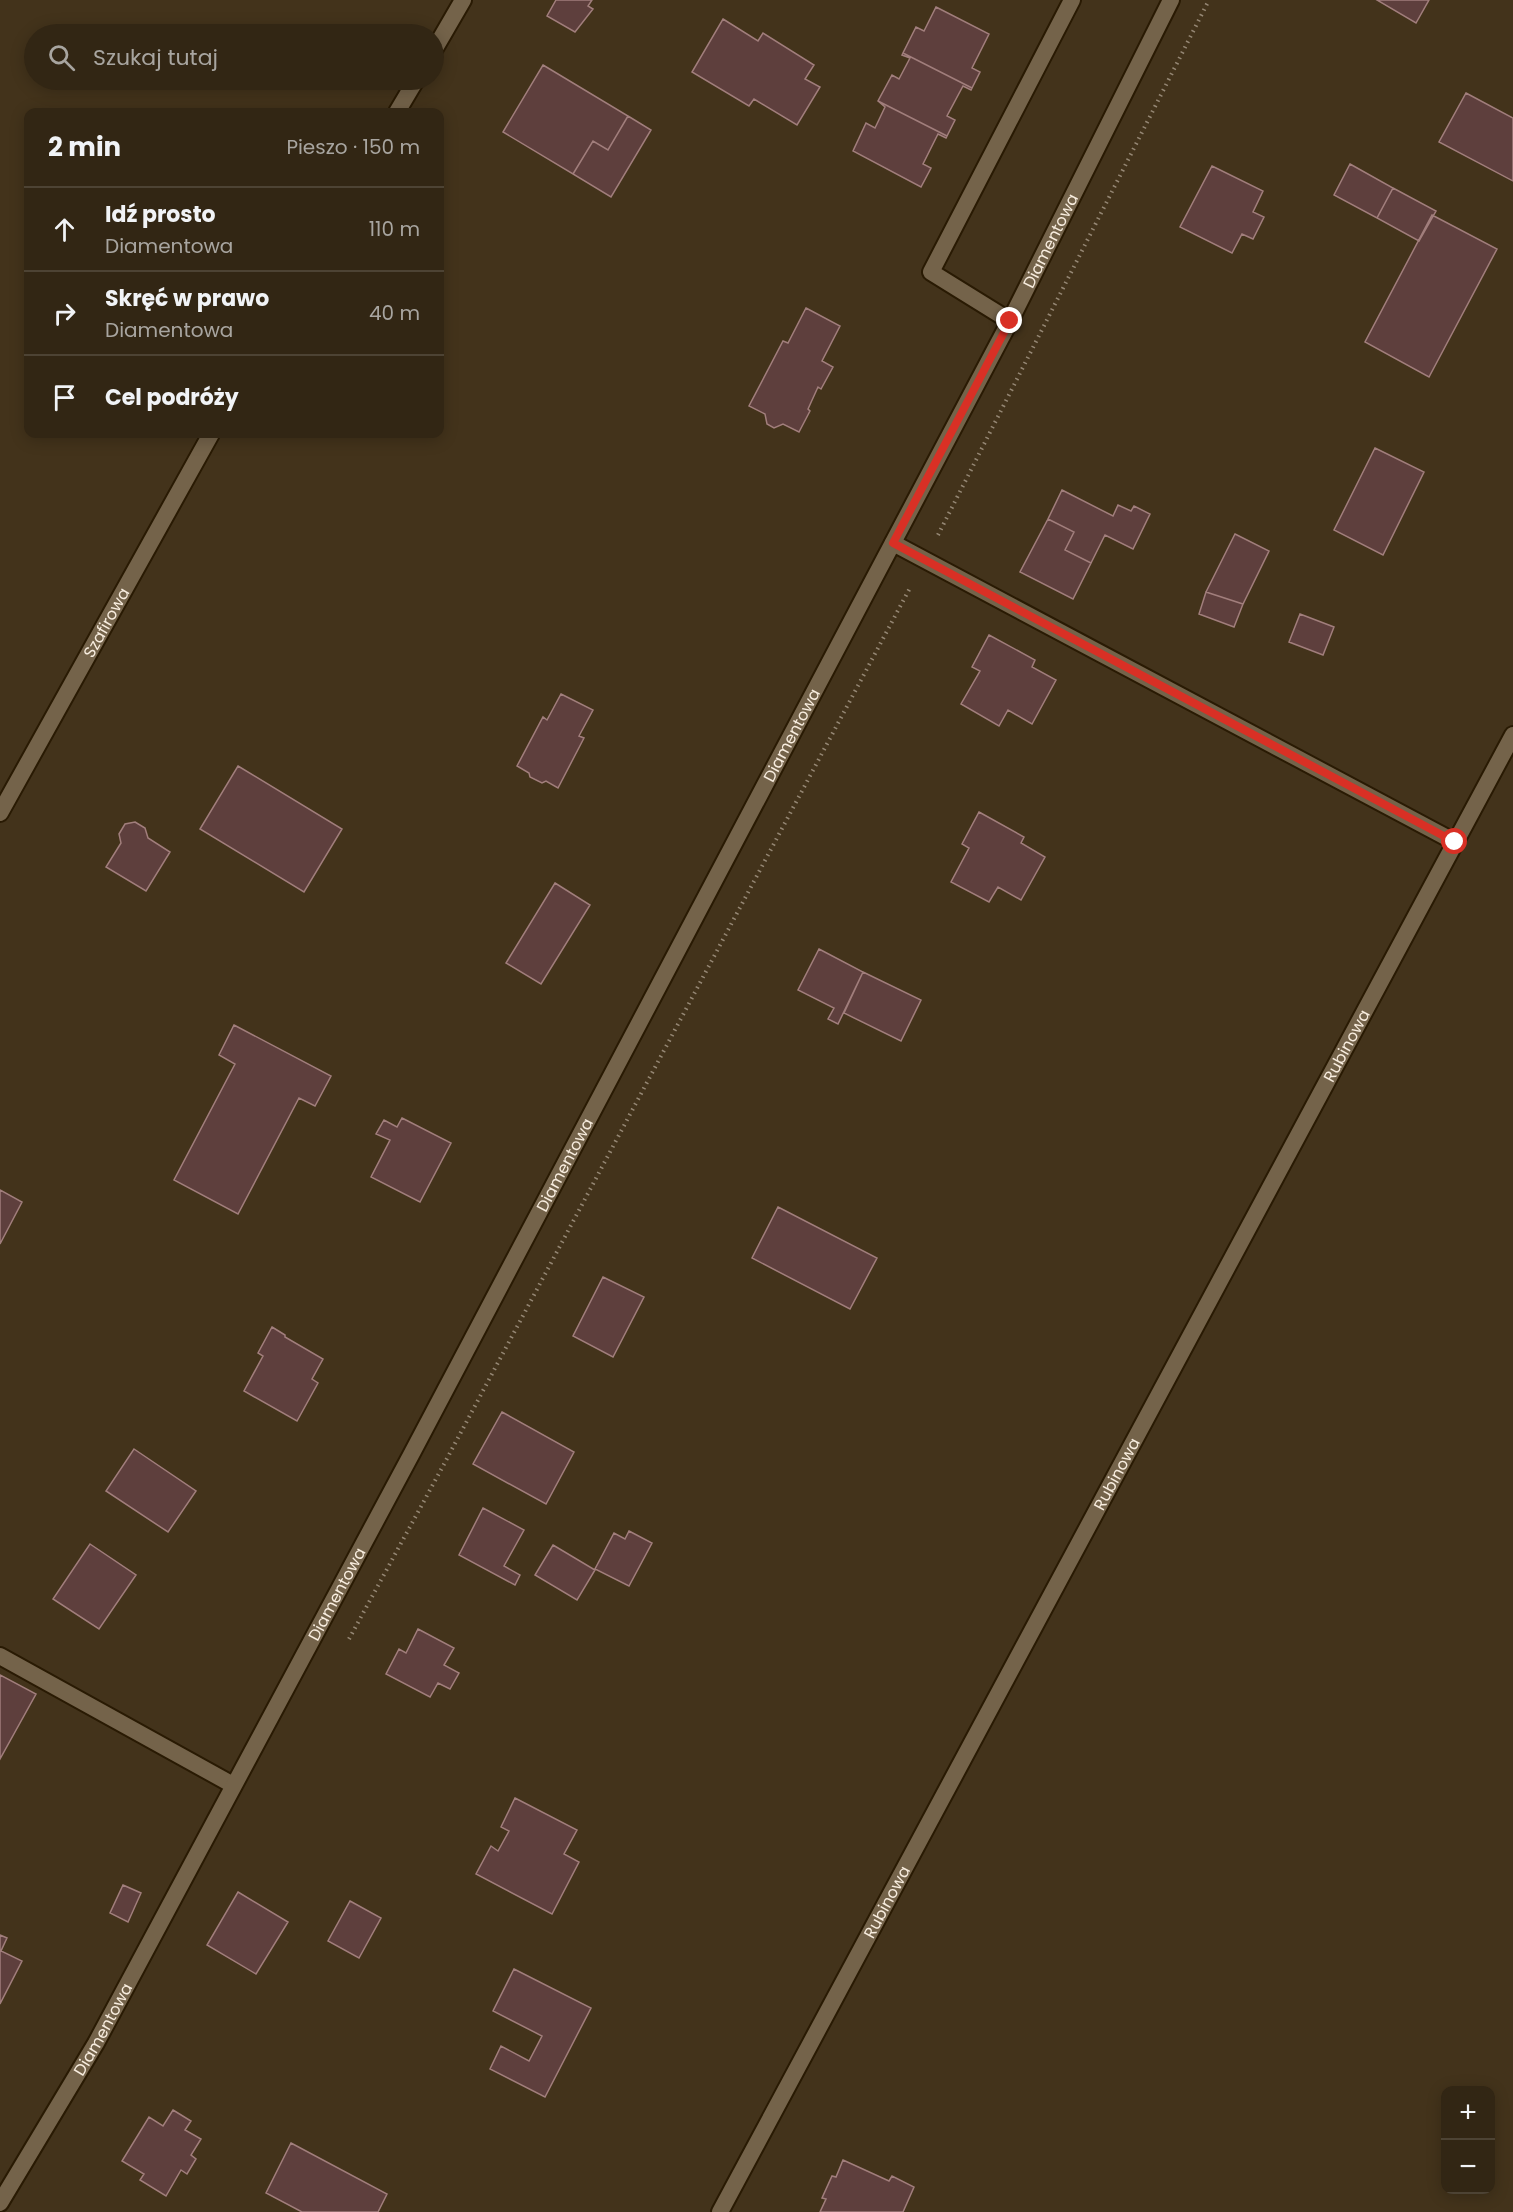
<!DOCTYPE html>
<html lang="pl">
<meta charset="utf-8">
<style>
body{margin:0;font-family:Poppins,sans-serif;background:#3a2e1d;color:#f1f3f6}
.controls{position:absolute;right:18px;bottom:18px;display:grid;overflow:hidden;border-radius:12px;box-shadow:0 3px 15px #0003}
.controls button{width:54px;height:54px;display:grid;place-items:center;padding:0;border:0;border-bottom:2px solid #4d4334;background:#322614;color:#f1f3f6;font:30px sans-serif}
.stop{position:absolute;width:18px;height:18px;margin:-14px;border:4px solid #d93025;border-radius:50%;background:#fff}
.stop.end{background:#d93025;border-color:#fff;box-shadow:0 2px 6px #0008}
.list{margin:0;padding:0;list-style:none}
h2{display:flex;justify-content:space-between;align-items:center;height:78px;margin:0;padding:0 24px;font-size:26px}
h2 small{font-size:20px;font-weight:400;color:#a8a5a0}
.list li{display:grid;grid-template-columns:39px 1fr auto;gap:18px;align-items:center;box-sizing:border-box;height:84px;padding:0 24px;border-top:2px solid #4d4334}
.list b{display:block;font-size:22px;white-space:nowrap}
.list p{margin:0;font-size:20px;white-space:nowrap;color:#a8a5a0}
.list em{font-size:20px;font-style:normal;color:#a8a5a0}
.icon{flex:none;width:33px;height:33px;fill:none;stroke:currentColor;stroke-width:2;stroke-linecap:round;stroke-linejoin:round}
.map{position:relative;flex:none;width:1513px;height:2212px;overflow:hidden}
.search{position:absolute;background:#322614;box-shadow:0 3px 15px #0003;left:24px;top:24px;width:420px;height:66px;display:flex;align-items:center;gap:15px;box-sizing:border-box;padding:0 21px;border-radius:33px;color:#a8a5a0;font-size:22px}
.panel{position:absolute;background:#322614;box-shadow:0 3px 15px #0003;left:24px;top:108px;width:420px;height:330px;border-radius:12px}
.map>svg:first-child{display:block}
.building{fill:#5e3f3d;stroke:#a17e7c;stroke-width:1.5}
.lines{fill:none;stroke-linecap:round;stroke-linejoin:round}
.service-casing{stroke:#291a03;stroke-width:20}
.minor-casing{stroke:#291a03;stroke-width:20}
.tertiary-casing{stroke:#291a03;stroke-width:20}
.path{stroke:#958774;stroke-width:4;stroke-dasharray:1.5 4.5;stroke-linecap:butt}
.service{stroke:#74634a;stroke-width:16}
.minor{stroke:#74634a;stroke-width:16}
.tertiary{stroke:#74634a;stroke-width:16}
.route{stroke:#d93025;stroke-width:8}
.labels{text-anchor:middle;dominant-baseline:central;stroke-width:5;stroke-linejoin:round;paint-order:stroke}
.street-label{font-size:16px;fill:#f8eddf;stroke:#241c12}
</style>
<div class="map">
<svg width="1513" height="2212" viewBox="0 0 1513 2212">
<rect width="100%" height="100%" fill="#43331b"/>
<path class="building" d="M556,0H592L588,6L593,9L575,32L547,16Z
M1377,0H1429L1416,23Z
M936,7L989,34L972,68L980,72L972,88L903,53L916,27L924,31Z
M723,19L758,41L763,33L814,65L805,79L820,87L797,125L754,99L749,106L692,72Z
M903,53L972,88L971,90L963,86L947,116L955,120L947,136L878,101L892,75L899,79L910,58L902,55Z
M543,65L628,116L608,150L593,141L573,174L503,132Z
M1466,93L1513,118V181L1439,142Z
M878,101L947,136L946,138L938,134L923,164L931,168L921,187L853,151L866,123L875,128L885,107Z
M628,116L651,130L611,197L573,174L593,141L608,150Z
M1350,164L1393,188L1377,218L1334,195Z
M1212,166L1263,191L1253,212L1264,217L1253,239L1242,234L1232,253L1180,227Z
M1393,188L1436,211L1419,241L1377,218Z
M1432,215L1497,249L1429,377L1365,342Z
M806,308L840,326L822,361L833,367L821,389L818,387L808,409L810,411L799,432L783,424L774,428L767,424L765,414L749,406L783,341L788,343Z
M1375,448L1424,472L1383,555L1334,530Z
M1062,490L1113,516L1118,505L1131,511L1134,506L1150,514L1133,549L1105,535L1091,563L1065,550L1074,532L1048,519Z
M1048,519L1074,532L1065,550L1091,563L1073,599L1020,572Z
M1235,534L1269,551L1243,604L1206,592Z
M1206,592L1243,604L1234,627L1199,614Z
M1300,614L1334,627L1323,655L1289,642Z
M989,635L1035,660L1032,667L1056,680L1032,724L1008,710L999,726L961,704L980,671L972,667Z
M561,694L593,710L579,736L584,738L558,788L546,781L542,783L530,777L529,773L517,766L543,717L547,720Z
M238,766L342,829L304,892L200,829Z
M979,812L1024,837L1021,843L1045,857L1021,900L998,887L989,902L951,882L969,848L962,844Z
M135,822L145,828L148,838L170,852L146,891L106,867L121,843L119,834L125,824Z
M555,883L590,905L541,984L506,963Z
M819,949L863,972L838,1024L828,1019L834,1008L798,990Z
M863,972L921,1000L901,1041L844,1013Z
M234,1025L331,1076L315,1106L299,1098L238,1214L174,1180L235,1064L219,1055Z
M402,1118L451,1143L420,1202L371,1177L390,1140L376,1134L384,1120L397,1127Z
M0,1190L22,1202L0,1244Z
M778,1207L877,1258L850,1309L752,1258Z
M603,1277L644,1297L613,1357L573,1336Z
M272,1327L285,1335V1337L323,1359L312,1379L318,1383L297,1421L244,1391L263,1356L258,1353Z
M502,1412L574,1452L546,1504L473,1464Z
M134,1449L196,1491L168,1532L106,1491Z
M483,1508L524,1530L504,1566L520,1575L515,1585L459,1555Z
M629,1531L652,1543L629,1586L595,1569L614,1533L625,1539Z
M90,1544L136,1575L99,1629L53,1599Z
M553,1545L595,1570L577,1600L535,1575Z
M418,1629L454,1648L444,1665L459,1673L450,1689L438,1683L430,1697L386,1674L399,1649L406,1653Z
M0,1675L36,1694L0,1759Z
M515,1798L577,1830L564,1854L579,1862L552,1914L476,1874L491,1846L498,1851L509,1831L501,1827Z
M123,1885L141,1893L128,1922L110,1913Z
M238,1892L288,1922L256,1974L207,1945Z
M350,1901L381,1918L359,1958L328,1941Z
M0,1935L7,1938L1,1951L22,1961L0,2004Z
M514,1969L591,2008L545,2097L490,2069L501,2046L529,2061L542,2036L493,2011Z
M173,2110L191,2121L185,2130L201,2139L191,2155L196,2159L187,2174L181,2170L166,2196L140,2180L144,2174L122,2161L149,2117L163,2126Z
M291,2143L387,2194L378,2212H302L266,2193Z
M843,2160L889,2181L892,2176L914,2187L903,2212H820L826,2199L822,2198L832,2176L836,2177Z"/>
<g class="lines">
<g class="service-casing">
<path id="service" d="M893,543L1455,842"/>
</g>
<g class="minor-casing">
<g id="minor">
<path d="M434,50L463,0"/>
<path d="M397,112L416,80"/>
<path d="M1010,321L931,272L1072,0"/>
<path id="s1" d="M0,813L211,434"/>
<path d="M0,1656L233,1785"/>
<path id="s2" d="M720,2212L1513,735"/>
</g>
</g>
<g class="tertiary-casing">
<g id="tertiary">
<path id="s3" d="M0,2203L96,2043L411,1455L1010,321L1171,0"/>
</g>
</g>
<path class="path" d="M938,535L1209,0
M349,1639L443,1466L911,586"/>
<use href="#service" class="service"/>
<use href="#minor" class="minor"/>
<use href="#tertiary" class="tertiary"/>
</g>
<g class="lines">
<path class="route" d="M1010,321L893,543L1455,842"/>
</g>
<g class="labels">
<g class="street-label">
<text stroke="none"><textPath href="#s3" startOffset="2226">Diamentowa</textPath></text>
<text stroke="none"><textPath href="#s1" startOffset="218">Szafirowa</textPath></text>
<text stroke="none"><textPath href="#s3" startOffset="1668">Diamentowa</textPath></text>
<text stroke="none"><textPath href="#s2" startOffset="1324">Rubinowa</textPath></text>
<text stroke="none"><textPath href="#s3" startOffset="1182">Diamentowa</textPath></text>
<text stroke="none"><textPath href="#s2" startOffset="838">Rubinowa</textPath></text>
<text stroke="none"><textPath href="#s3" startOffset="696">Diamentowa</textPath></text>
<text stroke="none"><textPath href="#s2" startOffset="352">Rubinowa</textPath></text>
<text stroke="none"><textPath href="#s3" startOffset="202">Diamentowa</textPath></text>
</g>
</g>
</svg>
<div class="controls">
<button>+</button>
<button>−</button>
</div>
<div class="stop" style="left:1455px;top:842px"></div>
<div class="stop end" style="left:1010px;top:321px"></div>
<div class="search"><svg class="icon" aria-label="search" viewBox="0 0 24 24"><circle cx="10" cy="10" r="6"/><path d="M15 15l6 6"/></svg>Szukaj tutaj</div>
<section class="panel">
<h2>2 min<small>Pieszo · 150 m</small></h2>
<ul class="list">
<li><svg class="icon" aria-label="ahead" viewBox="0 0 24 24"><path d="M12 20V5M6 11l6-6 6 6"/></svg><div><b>Idź prosto</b><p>Diamentowa</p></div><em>110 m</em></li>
<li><svg class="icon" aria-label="right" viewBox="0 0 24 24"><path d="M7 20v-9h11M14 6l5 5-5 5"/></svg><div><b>Skręć w prawo</b><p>Diamentowa</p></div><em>40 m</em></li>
<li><svg class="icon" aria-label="arrive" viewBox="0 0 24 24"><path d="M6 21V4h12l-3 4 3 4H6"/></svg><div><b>Cel podróży</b></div></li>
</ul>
</section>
</div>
